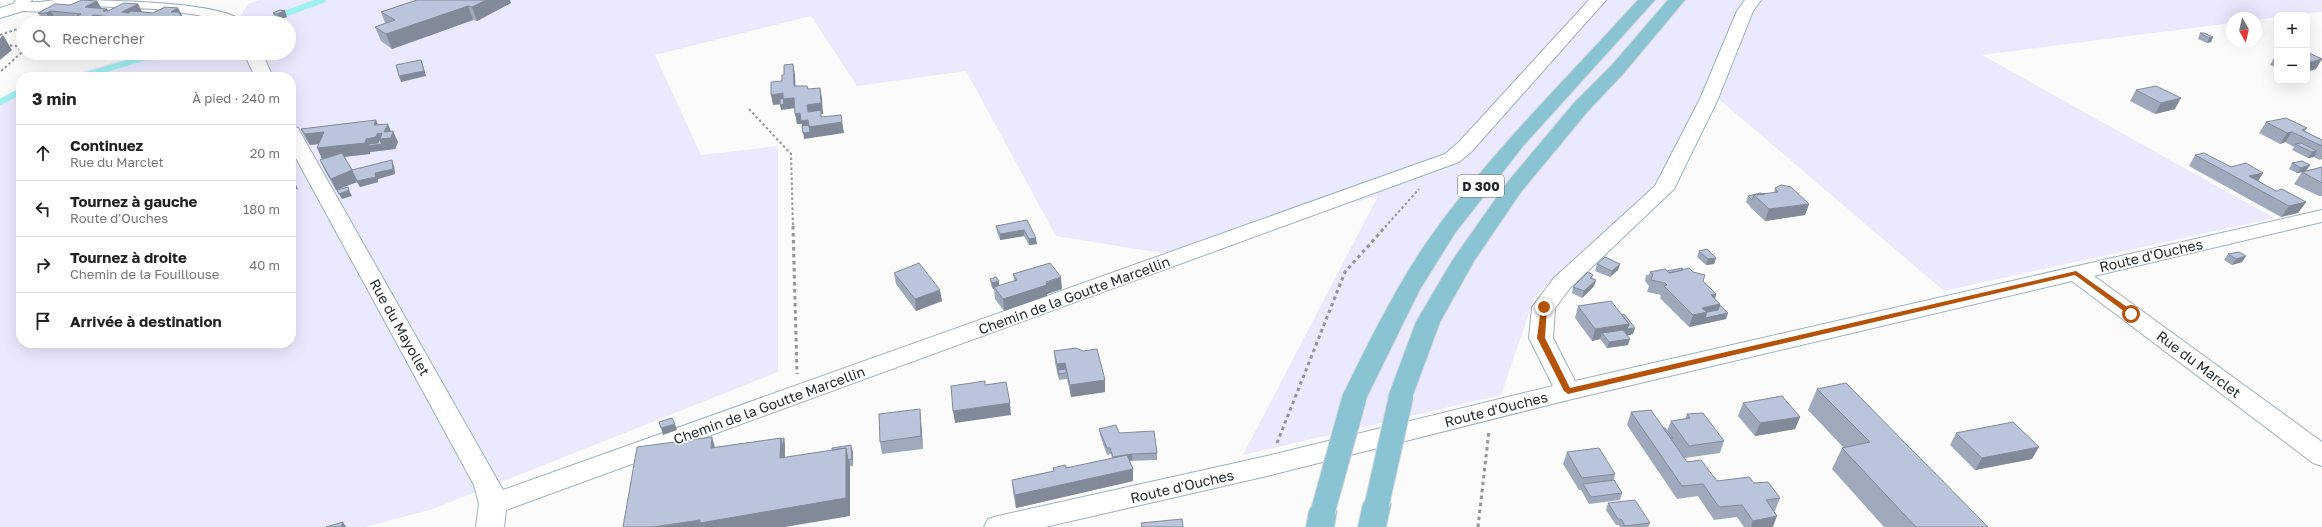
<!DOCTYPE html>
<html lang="fr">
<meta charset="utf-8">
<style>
body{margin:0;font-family:"Golos Text",sans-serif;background:#f6f6f6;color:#202124}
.controls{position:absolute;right:12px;top:12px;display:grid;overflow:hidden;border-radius:8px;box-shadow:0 4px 16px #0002}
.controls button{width:36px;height:36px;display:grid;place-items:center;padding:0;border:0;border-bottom:1px solid #e0e0e0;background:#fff;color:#202124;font:20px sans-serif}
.compass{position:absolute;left:2226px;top:12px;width:36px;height:36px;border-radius:50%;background:#fff;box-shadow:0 4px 16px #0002;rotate:172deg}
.stop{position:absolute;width:12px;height:12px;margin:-9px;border:3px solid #b45309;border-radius:50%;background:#fff}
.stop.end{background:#b45309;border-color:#fff;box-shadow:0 1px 4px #0008}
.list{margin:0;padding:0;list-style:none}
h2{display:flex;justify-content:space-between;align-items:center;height:52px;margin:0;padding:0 16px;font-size:17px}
h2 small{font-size:13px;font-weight:400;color:#757577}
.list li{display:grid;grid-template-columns:26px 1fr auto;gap:12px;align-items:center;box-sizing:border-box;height:56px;padding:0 16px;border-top:1px solid #e0e0e0}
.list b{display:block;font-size:15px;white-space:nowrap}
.list p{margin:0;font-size:13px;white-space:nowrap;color:#757577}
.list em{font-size:13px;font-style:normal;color:#757577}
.icon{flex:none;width:22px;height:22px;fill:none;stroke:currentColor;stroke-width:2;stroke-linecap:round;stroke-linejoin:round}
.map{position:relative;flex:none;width:2322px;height:527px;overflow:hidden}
.search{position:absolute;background:#fff;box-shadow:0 4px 16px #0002;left:16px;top:16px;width:280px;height:44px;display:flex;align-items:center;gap:10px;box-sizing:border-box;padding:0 14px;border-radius:22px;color:#757577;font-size:15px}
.panel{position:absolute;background:#fff;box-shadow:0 4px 16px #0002;left:16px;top:72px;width:280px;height:276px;border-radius:16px}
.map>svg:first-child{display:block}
.green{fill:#eae9fd}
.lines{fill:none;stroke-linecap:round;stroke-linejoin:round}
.stream{stroke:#a0eff1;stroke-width:6}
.minor-casing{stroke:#9db1c1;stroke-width:2}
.major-casing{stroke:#d6d8d9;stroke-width:2}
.path-far1{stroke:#939699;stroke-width:2;stroke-dasharray:2.5 2.5;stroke-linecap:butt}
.path{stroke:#939699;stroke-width:3;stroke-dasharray:3.5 3.5;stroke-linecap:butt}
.minor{fill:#fff;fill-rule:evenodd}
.major{fill:#89c3d4;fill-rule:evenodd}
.major-bridge-casing{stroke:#d6d8d9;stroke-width:26;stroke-linecap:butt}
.major-bridge{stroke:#89c3d4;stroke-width:24}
.wall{fill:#a0a9bb}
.shaded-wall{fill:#828999}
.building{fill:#bac4da;stroke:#828999}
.route{fill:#b45309}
.labels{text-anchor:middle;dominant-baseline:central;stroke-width:3.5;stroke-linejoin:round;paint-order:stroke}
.shield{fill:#fff;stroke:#62676b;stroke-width:1}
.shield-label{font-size:13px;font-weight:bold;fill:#1e262c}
.street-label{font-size:14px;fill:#1e262c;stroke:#fff}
</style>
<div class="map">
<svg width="2322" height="527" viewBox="0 0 2322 527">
<rect width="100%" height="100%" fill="#fbfbfb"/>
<path class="green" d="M260,0H2322V12L2277,15V17L2256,20V18H2232V23L1982,55L2274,218L1944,291L1708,90L1658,185L1535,296L1501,395L1243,455L1378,196L1162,253L1056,236L966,71L857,86L811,16L655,55L701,155L778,146V372L433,509L365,527H0V102L21,90V343H291V77H64L147,53H289V23H236L248,4Z"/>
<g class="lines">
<path class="stream" d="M260,23L323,0
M80,77L160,53
M0,102L21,91"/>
<g class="minor-casing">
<path id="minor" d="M16,0H32L30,2C39,3 46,1 55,0C87,0 226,0 244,23H222L198,15L156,9L70,5L46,12L23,11L0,18V8L13,4Z
M1589,0H1606L1472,151L1459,162L506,510L504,527H476L479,504L474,485L291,149V126L298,128L300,132L503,490L1445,154L1458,143Z
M1745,0H1761L1753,11L1718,99L1674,189L1570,288L1555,308L1553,338L1575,381L2322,210V222L2094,276L2322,442V466L2313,463L2072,281L1568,400L1267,476L1045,527H984L988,519L998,516L1267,456L1553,386L1529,338L1532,307L1554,278L1655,186L1700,99L1737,11Z
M244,53H262L273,77H255Z"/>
</g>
<g class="major-casing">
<path id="major" d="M1638,0H1655L1524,145L1455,233L1419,291L1363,405L1354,408L1345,405L1341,399C1370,339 1400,278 1439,225C1499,144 1571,74 1638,0Z
M1668,0H1685L1623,74L1588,111L1521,192L1474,261L1440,322L1410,403L1401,406L1392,403L1388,397L1416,322L1452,261L1506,184L1574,103L1611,66Z
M1377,494L1387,497L1391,504L1386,527H1358L1363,504L1367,497Z
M1323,501L1333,504L1337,511L1334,527H1306L1309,511L1313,504Z"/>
</g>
<path class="path-far1" d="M0,35L23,27
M0,45L18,46L21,53L0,72
M749,109L791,154L793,227
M1385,227L1419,189"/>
<path class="path" d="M793,226L797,374
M1277,443L1345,272L1386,226
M1478,527L1489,430"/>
<use href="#minor" class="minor"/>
<use href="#major" class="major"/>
<g class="major-bridge-casing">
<path id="major-bridge" d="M1377,504L1401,397
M1323,511L1354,399"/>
</g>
<use href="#major-bridge" class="major-bridge"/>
</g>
<path class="wall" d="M417,0L511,3L477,21L473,20L392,49L381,41L375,27L385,23L381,12Z
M97,1L101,8L107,9L108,11L138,4L142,12L153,13L178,8L186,23H44L38,13L70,5Z
M273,13L287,17L279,19L275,18Z
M2200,33L2213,37L2211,42L2207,43L2198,39Z
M2276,54H2277V68L2270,65Z
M2136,90L2175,109L2155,114L2130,101Z
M376,120L378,125L391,131L398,142L395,149L370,152V154L344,157L352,170L394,166L395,174L378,179V182L360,187L357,182L336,190L325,171L320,160L322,159L318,144L310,145L306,140L301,129Z
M2266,122L2307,128L2305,131L2322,140V159L2320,160L2314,157L2308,158L2292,150L2294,147L2285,142L2280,144L2259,133Z
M2195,155L2231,167L2263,173L2258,181L2276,191L2306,202L2298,213L2281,217L2189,166Z
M2302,161L2306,171L2322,167V196H2319L2294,184L2302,172H2304L2297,173L2289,169L2292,163Z
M1775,188L1809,204L1805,215L1765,221L1750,207V206L1746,202L1748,196L1774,193Z
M1027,220L1037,244L1029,245L1024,236L1000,240L997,232L996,226Z
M1699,251L1716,258L1714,264L1706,265L1697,257Z
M2228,254L2246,256L2242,262L2232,265L2224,260Z
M1597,264H1620L1618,270L1610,277L1595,271Z
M1683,270L1703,281L1716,294L1715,299L1720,305L1726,319L1689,327L1660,298L1661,295L1647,292L1649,286L1645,281L1646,275H1649L1650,272Z
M894,273L942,301L916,311L896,284Z
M1013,274L1062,289L1047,294V296L1004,311L995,299L994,289H993L991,285L990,279L999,286L1014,281Z
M1593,275L1592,278L1596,280L1594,286L1582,298L1572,293L1573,287Z
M1611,301L1633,334L1627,335L1628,345L1607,348L1600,339L1592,341L1575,318L1578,306Z
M1054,351H1083L1105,380V392L1071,397L1067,379L1059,380L1055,363Z
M1817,389L1988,527H1884L1832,469L1842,448L1843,447L1808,410Z
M1743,403L1800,417L1795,429L1755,436L1738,416Z
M920,409L921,421L923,449L882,454L880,442Z
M1631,412L1667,431L1671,421L1685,419L1687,414L1724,441L1720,453L1685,458L1687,462L1717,481L1754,483L1780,498L1775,511H1773V527H1744L1737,517L1714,520L1698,496L1677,499L1627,425Z
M1099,429L1119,433L1157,453V460L1129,461L1133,481L1016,508L1013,492L1012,480L1054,471L1053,468H1066L1112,459L1111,454L1107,455L1100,435Z
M1956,433L2032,459L1975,470L1950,445Z
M784,438L785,445V457L853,452V466H850V516L715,447Z
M1567,452L1615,474L1614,480L1622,493L1620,500L1589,504L1581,490H1579L1563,464Z
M1608,503L1650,523L1648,527H1620L1619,525H1616L1606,510Z"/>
<path class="shaded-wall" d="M486,0H510L511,3L477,21L472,7Z
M97,1L103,11L107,9L111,17L94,15L99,23H93L85,7Z
M138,4L145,18L133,19L135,23H130L122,12Z
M468,6L473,20L392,49L386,34Z
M178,8L186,23H165L171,12Z
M51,11L58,23H52L46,13Z
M285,11L287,17L279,19L277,14Z
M3,35L12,50L0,60V38Z
M2213,37L2211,42L2207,43L2209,38Z
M2322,59L2316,69L2307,72V63Z
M421,60L423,65L426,76L401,82L399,76Z
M793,64L795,74L796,96L794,86Z
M820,88L822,98L823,114H821L823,125L841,115L844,133L804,139L802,124H797L795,114L808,112L807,105Z
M783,93L794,98L796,108L781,110L780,105L784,104L773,105L771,95Z
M2181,98L2175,109L2155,114L2161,103Z
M376,120L380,131L384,132L388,124L392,134L393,131L398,142L395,149L370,152V154L322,159L317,148L366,139Z
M324,132L329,143L310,145L305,134Z
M2292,132L2285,142L2280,144L2287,133Z
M2317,151L2314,157L2308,158L2312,152Z
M392,160L394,166L395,174L378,179V182L360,187L357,182L336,190L331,179L352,170L375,173Z
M2310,165L2306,171L2297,173L2301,168Z
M2263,173L2256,184L2249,176Z
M292,176L298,189L291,191V185Z
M349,190L352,196L342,199L339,194Z
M2306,202L2298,213L2281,217L2289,206Z
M1809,204L1805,215L1765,221L1769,209Z
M1024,230V236L1000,240V234Z
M1036,238L1037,244L1029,245V239Z
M2246,256L2242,262L2232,265L2236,259Z
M1716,258L1714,264L1706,265L1708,259Z
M1620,264L1618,270L1610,277L1612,271Z
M1061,277L1062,289L1047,294V296L1004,311L1003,299Z
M1596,280L1594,286L1582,298L1584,291Z
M999,281V287H994V289H993L992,283Z
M940,290L942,301L916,311L915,299Z
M1716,294L1713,305L1711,295Z
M1720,304L1716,315L1728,313L1726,319L1689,327L1693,315L1702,308Z
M1629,324L1626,336L1602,333L1600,339L1592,341L1595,329Z
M1635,328L1633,334L1626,336L1627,329Z
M1630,339L1628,345L1607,348L1609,342Z
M1065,363L1066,373L1058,370V377L1057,364Z
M1105,380V392L1071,397L1070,385Z
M1010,403L1011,415L955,423L953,411Z
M920,409L921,421L923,449L921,436Z
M1800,417L1795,429L1755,436L1760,423Z
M675,424L677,430L663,435L661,428Z
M712,437L717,454V458L780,449L781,438L783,449L784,438L785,445L784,476L780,456L716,465L711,448Z
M851,445L853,452V466L852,459Z
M2039,447L2032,459L1975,470L1982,458Z
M846,448L850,466V516L785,527H653L700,520Z
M1132,454V460L1114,464L1113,457Z
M1133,469V481L1016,508L1015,495Z
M1777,516L1773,527H1751L1753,521Z
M343,522L346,527H341Z"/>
<path class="building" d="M82,0L97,1L85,7L107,9L103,11H108L124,3L138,4L122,12L128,13L131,11L153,13L165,7L178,8L171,12H178L183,18L165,23H155L153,22L133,19L129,21L115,20L119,18L94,15L90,17L77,16L81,14L51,11L46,13H38L55,4L70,5Z
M417,0H486L472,7L468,6L386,34L375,27L395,20L381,12Z
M280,10L285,11L277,14L273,13Z
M2200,33H2204L2213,37L2209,38Z
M2307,52L2322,59L2307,63Z
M421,60L424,71L399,76L396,65Z
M793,64L794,86H807L808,89L820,88L821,103L807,105L808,112L821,110V117L841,115L842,122L809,127L808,120L801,121L800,113L795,114L794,98L783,99V93L771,95V82L782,81V75H784V65Z
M2156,86L2181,98L2161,103L2136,90Z
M783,98L784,104L780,105V99Z
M2286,118L2307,128L2302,130L2322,140V146L2292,132L2287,133L2266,122Z
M376,120L374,125L388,124L384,132L393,131L391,138L380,139L382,133L377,134L376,137L366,139L365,143L317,148L324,132L305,134L301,129Z
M809,125L810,132L803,133L802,126Z
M379,139L382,144L368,146L369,144L378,143Z
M2301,143L2317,151L2312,152L2295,144Z
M342,153L352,170L331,179L320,160Z
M2204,153L2231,167L2246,163L2263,173L2249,176L2276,191L2282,189L2306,202L2289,206L2195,155Z
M392,160L393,169L375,173L376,177L357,181L352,171V170Z
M2302,161L2310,165L2301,168L2292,163Z
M2322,167V183L2302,172Z
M291,176H292L295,183L291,185Z
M1781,185L1791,187L1809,204L1769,209L1754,195L1778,192L1775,188Z
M348,187L349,190L339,194L337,190Z
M1760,193L1765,194L1754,195L1752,200L1748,196Z
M1027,220L1036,238L1029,239L1024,230L1000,234L996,226Z
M1707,249L1716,258L1708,259L1699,251Z
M2239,252L2246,256L2236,259L2228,254Z
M1605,257L1620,264L1612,271L1597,264Z
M919,263L940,290L915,299L894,273Z
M1050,263L1061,277L1046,282L1047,285L1003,299L994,287L1017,280L1013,274Z
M1682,268L1683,270L1669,273L1667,271Z
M1689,268L1693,272L1705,275L1703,281L1716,294L1711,295L1720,304L1702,308L1707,312L1693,315L1664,286L1667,285L1665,283L1651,280L1653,274L1650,272L1665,269L1669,273Z
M1588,272L1593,275L1590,278L1596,280L1584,291L1573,287Z
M996,277L999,281L992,283L990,279Z
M1611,301L1629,324L1595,329L1578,306Z
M1720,305L1728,313L1705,318L1707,312L1718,310Z
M1624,314L1635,328L1627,329L1629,324L1622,315Z
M1623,330L1630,339L1609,342L1602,333Z
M1076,348L1083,351L1097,349L1105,380L1070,385L1065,363L1057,364L1054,351Z
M1066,369V373L1059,374L1058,370Z
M985,381V385L1006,382L1010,403L953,411L951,386Z
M1846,383L1988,527H1916L1842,448L1870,442L1817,389Z
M1782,396L1800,417L1760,423L1743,403Z
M920,409L921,436L880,442L879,414Z
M1651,410L1687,462L1701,460L1717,481L1749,477L1754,483L1768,482L1780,498L1766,500L1777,516L1753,521L1742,505L1719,507L1703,484L1682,486L1631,412Z
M1703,413L1724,441L1689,446L1671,421L1690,418L1687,414Z
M672,418L675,424L661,428L659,422Z
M2013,422L2039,447L1982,458L1956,433Z
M1116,425L1119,433L1154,431L1157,453L1132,454L1113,457L1110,448H1107L1099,429Z
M1663,428H1665L1673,438H1671Z
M712,437L711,448L781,438L780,458L846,448V498L700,523V520L653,527H623L637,447Z
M784,438L783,449L781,439Z
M851,445L852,459L848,460L846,448L832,450V448Z
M1599,448L1615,474L1582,478L1567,452Z
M1127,455L1133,469L1015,495L1012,480L1054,471L1053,468L1065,465L1066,468Z
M1614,480L1622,493L1591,497L1583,484Z
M1635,500L1650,523L1625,526L1621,519H1618L1608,503Z
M1182,519L1183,527H1142L1141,523Z
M343,522L341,527H326Z"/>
<path class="route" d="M2076,271L2134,312V315H2129L2075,275L1568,394L1564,391L1537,338L1541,307L1544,305L1547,307L1545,338L1570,388Z"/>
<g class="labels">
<rect class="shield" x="1458" y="175" width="46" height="22" rx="3"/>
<g class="shield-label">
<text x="1481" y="186">D 300</text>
</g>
<g class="street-label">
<text transform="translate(2151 255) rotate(-13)">Route d'Ouches</text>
<text transform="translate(1074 295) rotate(-20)">Chemin de la Goutte Marcellin</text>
<text transform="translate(400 327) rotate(61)">Rue du Mayollet</text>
<text transform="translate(2199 364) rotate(37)">Rue du Marclet</text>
<text transform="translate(769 405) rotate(-20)">Chemin de la Goutte Marcellin</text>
<text transform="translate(1496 409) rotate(-14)">Route d'Ouches</text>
<text transform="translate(1182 486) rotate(-13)">Route d'Ouches</text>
</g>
</g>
</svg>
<div class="controls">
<button>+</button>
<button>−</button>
</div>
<svg class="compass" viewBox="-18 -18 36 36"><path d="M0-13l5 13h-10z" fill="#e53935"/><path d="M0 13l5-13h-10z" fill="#757577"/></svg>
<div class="stop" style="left:2131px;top:314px"></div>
<div class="stop end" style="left:1544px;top:307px"></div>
<div class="search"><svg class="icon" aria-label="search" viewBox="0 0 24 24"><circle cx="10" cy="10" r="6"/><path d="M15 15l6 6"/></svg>Rechercher</div>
<section class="panel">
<h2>3 min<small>À pied · 240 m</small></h2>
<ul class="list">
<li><svg class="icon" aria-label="ahead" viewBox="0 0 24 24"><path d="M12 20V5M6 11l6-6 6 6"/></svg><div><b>Continuez</b><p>Rue du Marclet</p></div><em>20 m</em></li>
<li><svg class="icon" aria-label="left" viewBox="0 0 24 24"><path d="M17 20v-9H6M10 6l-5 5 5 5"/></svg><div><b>Tournez à gauche</b><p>Route d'Ouches</p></div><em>180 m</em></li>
<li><svg class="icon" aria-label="right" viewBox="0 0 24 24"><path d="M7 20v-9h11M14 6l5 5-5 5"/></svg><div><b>Tournez à droite</b><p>Chemin de la Fouillouse</p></div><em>40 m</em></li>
<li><svg class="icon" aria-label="arrive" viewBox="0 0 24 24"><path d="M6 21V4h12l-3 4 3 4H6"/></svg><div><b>Arrivée à destination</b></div></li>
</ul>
</section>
</div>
